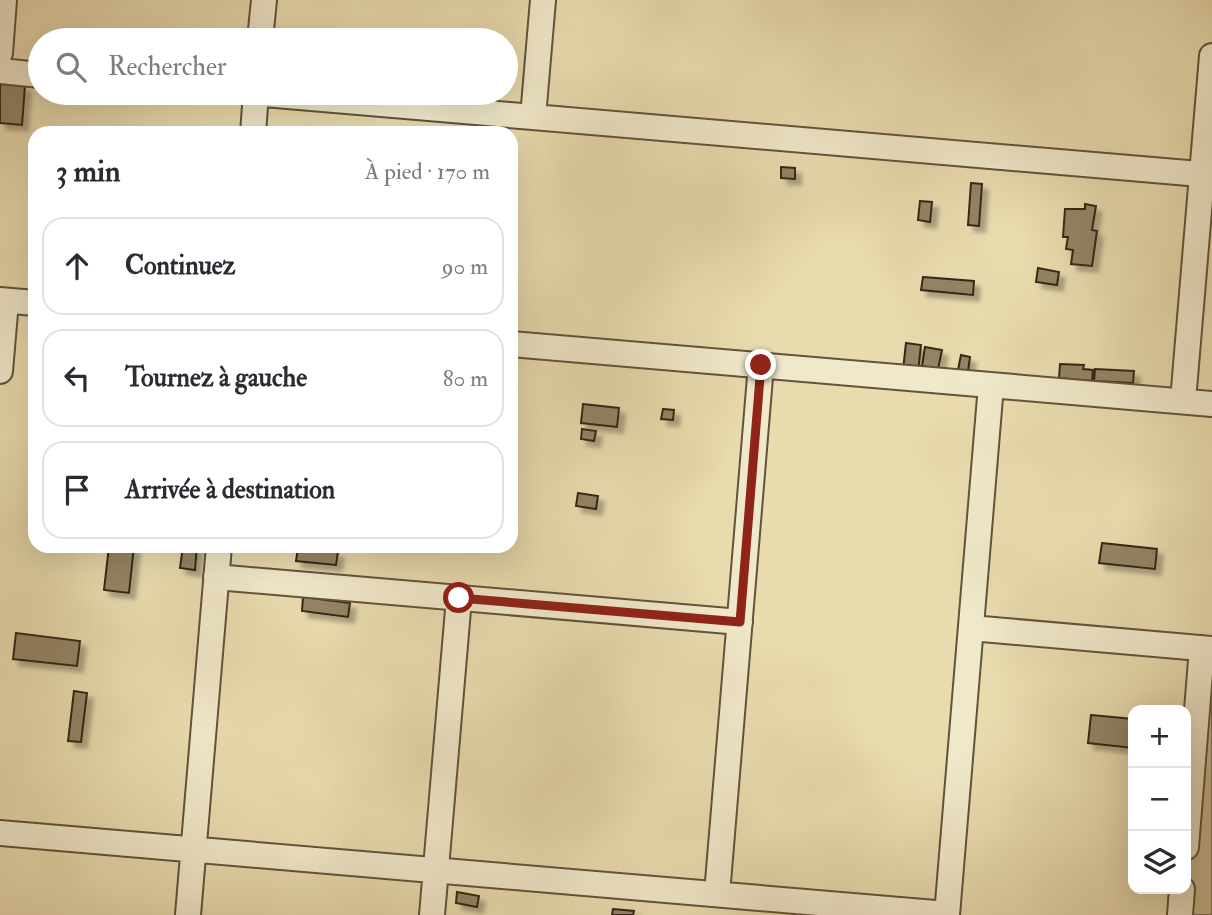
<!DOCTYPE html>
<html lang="fr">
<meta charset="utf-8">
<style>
body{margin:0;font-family:"IM FELL Double Pica",serif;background:#f7f7f7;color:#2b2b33}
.controls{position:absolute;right:21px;bottom:21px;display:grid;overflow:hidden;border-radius:14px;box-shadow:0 7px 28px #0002}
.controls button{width:63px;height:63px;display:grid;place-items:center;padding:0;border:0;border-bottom:2px solid #e1e1e2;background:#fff;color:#2b2b33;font:35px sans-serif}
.stop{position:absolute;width:21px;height:21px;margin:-16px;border:5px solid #8f2418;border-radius:50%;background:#fff}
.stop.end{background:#8f2418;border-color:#fff;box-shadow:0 2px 7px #0008}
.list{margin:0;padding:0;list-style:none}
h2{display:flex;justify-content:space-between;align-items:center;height:91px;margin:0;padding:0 28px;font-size:30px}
h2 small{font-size:23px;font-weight:400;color:#7c7c81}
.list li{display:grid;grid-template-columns:46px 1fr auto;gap:21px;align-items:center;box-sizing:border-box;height:98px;margin:0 14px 14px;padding:0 14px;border:2px solid #e1e1e2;border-radius:21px}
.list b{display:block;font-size:26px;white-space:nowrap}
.list em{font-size:23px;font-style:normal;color:#7c7c81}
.icon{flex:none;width:38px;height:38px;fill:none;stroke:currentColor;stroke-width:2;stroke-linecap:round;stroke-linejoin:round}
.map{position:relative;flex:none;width:1212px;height:915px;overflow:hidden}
.search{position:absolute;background:#fff;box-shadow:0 7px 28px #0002;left:28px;top:28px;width:490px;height:77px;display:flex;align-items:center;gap:18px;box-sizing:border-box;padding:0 24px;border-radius:38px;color:#7c7c81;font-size:26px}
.panel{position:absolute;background:#fff;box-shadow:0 7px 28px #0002;left:28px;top:126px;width:490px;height:427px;border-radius:21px}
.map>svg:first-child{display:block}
.green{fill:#cabc94;stroke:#807154;stroke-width:2}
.building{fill:#938465;stroke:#362615;stroke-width:2;filter:url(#shadow)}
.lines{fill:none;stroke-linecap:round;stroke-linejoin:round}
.street-casing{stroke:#62533b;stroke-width:28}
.street{stroke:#f0e8ca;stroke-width:24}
.route{stroke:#8f2418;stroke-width:9}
</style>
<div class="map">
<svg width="1212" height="915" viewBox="0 0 1212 915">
<defs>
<filter id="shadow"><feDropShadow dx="6" dy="6" stdDeviation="2" flood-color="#0004"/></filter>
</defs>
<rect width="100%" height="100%" fill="#e8dbae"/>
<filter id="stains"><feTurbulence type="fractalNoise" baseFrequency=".00286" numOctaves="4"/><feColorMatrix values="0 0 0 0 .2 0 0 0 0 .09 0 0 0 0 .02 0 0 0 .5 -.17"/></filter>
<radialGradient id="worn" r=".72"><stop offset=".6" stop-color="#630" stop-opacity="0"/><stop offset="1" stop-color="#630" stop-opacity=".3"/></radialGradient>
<path class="green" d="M1209,656H1212V915H1185Z"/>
<path class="building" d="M0,84L25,86L22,125L0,123Z
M781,167L795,168V179L781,178Z
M971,183L982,184L979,226L968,225Z
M920,201L932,202L930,222L918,220Z
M1085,204L1096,206L1092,230L1097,231L1092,266L1071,264L1073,250L1066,249L1068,237H1063L1065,209H1085Z
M1038,268L1059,272L1057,285L1036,282Z
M923,277L974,281L973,295L921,290Z
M906,343L921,345L918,372L903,370Z
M925,347L942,350L938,369L922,366Z
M961,355L970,357L968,372L958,370Z
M1060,364L1084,365L1083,369L1093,370L1092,381L1059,378Z
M1095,369L1134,371L1133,383L1094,381Z
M583,404L619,408L617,427L581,423Z
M663,409L674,410L673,420L661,419Z
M582,429L596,431L594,441L581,439Z
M578,493L598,496L596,509L576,506Z
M1102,543L1157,549L1155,569L1099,563Z
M109,546H134L129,593L104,590Z
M183,546H197L195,570L180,568Z
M298,547L338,552L336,565L296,561Z
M303,597L350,603L348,617L302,611Z
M16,633L80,641L77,666L13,659Z
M74,691L87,693L81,742L68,741Z
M1091,715L1133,719V748L1088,743Z
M457,892L479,896L477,907L456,903Z
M613,909L634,911L633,915H612Z"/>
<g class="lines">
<g class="street-casing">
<path id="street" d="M260,40L264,0
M0,53L4,0
M0,71L40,75
M252,93L1212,175
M533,117L543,0
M253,133L256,93
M0,300L35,303
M511,344L1212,404
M0,371L6,301
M1183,401L1212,56
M216,577L740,622
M971,628L1212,649
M0,833L947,914
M1186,847L1202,648
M717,894L761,365
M188,915L219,546
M432,915L459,598
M947,915L991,385
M1180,915L1182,889"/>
</g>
<use href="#street" class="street"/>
</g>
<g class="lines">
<path class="route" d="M459,598L740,622L761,365"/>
</g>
<rect width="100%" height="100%" filter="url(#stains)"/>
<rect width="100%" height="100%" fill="url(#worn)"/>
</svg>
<div class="controls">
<button>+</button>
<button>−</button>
<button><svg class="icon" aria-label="layers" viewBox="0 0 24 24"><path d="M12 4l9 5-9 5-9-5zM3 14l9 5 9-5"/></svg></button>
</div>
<div class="stop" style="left:459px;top:598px"></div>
<div class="stop end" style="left:761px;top:365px"></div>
<div class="search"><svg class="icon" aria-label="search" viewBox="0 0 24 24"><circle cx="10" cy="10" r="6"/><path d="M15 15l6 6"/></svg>Rechercher</div>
<section class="panel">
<h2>3 min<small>À pied · 170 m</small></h2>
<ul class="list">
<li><svg class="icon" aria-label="ahead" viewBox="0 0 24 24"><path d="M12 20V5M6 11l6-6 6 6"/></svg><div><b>Continuez</b></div><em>90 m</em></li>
<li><svg class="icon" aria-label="left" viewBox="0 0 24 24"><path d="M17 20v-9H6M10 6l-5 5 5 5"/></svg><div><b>Tournez à gauche</b></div><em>80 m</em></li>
<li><svg class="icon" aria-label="arrive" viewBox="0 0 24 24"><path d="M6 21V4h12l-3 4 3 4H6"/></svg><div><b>Arrivée à destination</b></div></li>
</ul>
</section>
</div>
